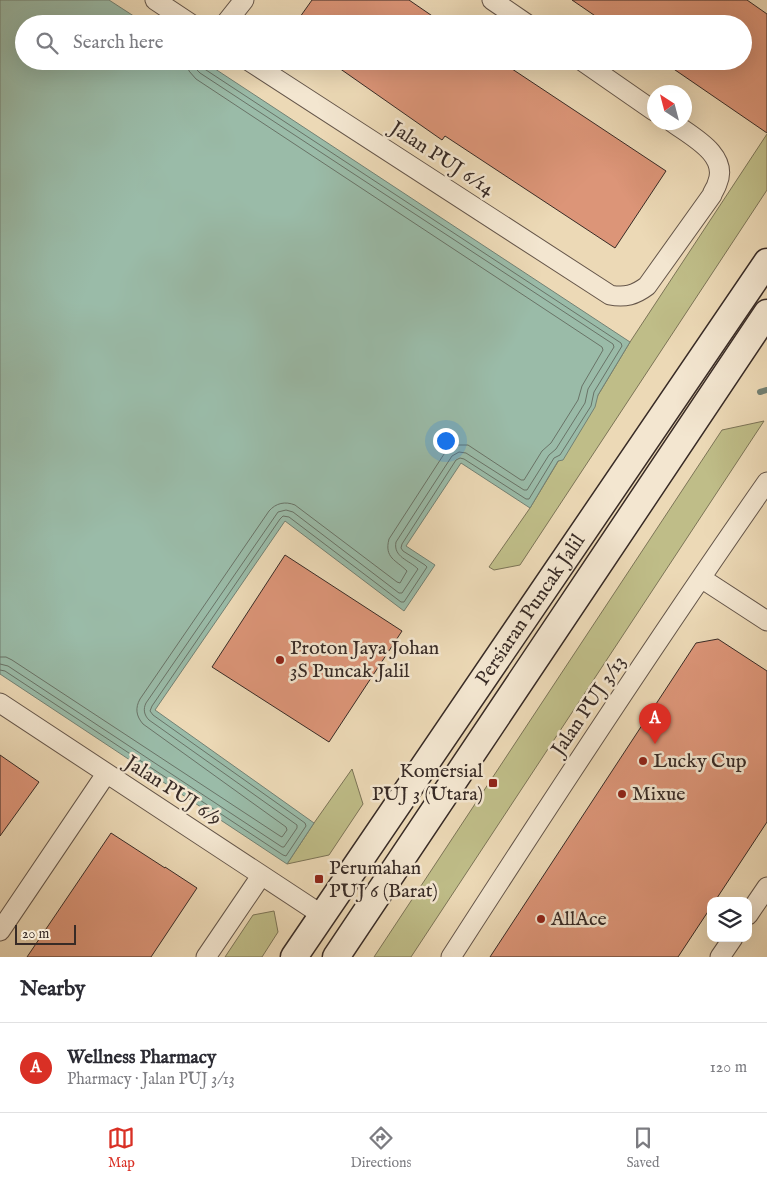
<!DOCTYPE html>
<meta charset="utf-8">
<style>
body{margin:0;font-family:"IM FELL English",serif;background:#f7f7f7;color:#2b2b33}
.controls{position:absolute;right:15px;bottom:15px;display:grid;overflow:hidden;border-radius:10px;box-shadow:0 5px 20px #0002}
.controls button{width:45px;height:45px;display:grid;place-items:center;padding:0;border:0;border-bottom:1px solid #e1e1e2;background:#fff;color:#2b2b33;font:25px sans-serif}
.compass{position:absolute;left:647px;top:85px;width:45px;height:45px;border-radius:50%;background:#fff;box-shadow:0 5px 20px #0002;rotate:324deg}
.scale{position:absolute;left:15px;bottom:12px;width:61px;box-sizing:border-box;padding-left:5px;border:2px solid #382b26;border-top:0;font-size:14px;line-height:18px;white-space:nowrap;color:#382b26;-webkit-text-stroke:4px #f3e6d0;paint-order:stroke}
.you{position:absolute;left:445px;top:440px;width:18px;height:18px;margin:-12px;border:4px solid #fff;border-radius:50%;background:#1a73e8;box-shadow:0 0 0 8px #1a73e833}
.badge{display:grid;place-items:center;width:32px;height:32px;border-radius:50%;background:#d93025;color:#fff;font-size:16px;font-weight:700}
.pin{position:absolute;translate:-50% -41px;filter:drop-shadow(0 1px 2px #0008)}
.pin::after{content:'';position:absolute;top:26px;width:18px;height:15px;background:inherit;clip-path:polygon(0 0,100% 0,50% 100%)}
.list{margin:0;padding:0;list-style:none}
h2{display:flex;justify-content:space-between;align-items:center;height:65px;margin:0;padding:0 20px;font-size:21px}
h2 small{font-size:16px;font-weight:400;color:#7c7c81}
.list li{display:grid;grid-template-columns:32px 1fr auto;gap:15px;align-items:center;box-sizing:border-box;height:90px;padding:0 20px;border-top:1px solid #e1e1e2}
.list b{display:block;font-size:19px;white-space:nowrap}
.list p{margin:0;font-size:16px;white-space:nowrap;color:#7c7c81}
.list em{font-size:16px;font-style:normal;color:#7c7c81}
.icon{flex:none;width:28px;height:28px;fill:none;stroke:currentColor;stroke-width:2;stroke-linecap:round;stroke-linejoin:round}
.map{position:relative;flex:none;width:767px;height:957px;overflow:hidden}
.search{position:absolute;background:#fff;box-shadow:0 5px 20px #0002;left:15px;right:15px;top:15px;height:55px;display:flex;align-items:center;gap:12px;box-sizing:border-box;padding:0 18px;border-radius:28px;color:#7c7c81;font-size:19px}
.sheet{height:155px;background:#fff}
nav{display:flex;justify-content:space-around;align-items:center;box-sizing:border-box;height:70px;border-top:1px solid #e1e1e2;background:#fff;font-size:14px;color:#7c7c81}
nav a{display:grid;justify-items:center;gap:2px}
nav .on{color:#d93025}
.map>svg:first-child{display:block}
.green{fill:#bfbd88;stroke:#7c7457}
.water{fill:#9abba8;stroke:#738174}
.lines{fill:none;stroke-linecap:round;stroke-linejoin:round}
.shore{stroke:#697367;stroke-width:1}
.stream{stroke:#738174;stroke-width:6}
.building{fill:#dc9578;stroke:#382b26}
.street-casing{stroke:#65564a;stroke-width:21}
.secondary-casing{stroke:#382b26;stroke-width:29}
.street{stroke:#f3e6d0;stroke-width:19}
.secondary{stroke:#f3e6d0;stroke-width:26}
.poi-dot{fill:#8f2418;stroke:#f3e6d0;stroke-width:2}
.labels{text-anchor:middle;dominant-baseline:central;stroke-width:5;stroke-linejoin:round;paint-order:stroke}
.street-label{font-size:20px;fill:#382b26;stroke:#f3e6d0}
.poi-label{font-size:20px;fill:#382b26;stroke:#f3e6d0;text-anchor:start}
</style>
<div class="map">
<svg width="767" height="957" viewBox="0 0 767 957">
<rect width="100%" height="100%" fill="#ecd9b6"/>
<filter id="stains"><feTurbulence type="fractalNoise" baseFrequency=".004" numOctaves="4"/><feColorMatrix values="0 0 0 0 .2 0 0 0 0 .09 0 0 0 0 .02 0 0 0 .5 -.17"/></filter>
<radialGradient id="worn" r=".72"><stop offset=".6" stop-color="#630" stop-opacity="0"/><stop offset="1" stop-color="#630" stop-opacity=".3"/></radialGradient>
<path class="green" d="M767,134V190L520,565L494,570L489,567L530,508L630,342Z
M764,421L411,957H374L722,430Z
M352,769L363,804L329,855L287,864L314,823Z
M274,911L278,932L262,957H225L253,915Z"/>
<path class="water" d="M0,0H109L146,24H24V61H203L630,342L598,395L595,407L563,460L558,461L530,508L461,463L406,546L435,565L404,611L285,521L155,710L314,823L287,864L0,674Z"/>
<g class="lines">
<path class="shore" d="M0,657H6L12,660L280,836L282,837L287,830L286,827L143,724C136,716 135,708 140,699L269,511C276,503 285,501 295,505L397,582L400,583L407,571C396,560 384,558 389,539L446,451L456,445H468L521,480H524L542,451L551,443L578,400L582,386L603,350L602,347L196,79L189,71L187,61
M0,664L8,666L282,847H284L297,828V825L149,720C144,715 143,709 146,703L278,512L286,510L293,512L399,593H402L418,569C409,560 393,557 396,542L452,456L459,452L466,453L524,490H527L549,455L556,449L585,403L588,389L614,347L613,344L200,73L195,68L194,61
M0,670L5,671L283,855L286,856L306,826L305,823L153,715L150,711L152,706L280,519L283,516L289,517L401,602H404L427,567L425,565L403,551L401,548L402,544L456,460L460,458L464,459L526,499H529L554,458L560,455L591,406L594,392L622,346L621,343L203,68L201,65V61"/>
<path class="stream" d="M760,392L767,390"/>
</g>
<path class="building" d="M312,0H409L444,24H295Z
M572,0H747L767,14V133L662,61H743V24H607Z
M329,61H500L666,171L615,248L445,136L442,140Z
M285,555L402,631L329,742L212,667Z
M718,639L767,671V822L715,901H711V907L678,957H490L696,643Z
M0,755L39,782L0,836Z
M111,833L165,868V867L197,888L151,957H27Z"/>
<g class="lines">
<g class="street-casing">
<path id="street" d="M155,0L191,24
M492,0L527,24
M225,24L244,0
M249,61L610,295C625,298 635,295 647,286L712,195C713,191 716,188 717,184C730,155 691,136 672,122
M582,61L654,111
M701,578L767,621
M0,703L322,915
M748,915L767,887
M0,931L106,774
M206,957L261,876
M451,957C554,797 658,638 767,482
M720,957L733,938"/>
</g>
<g class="secondary-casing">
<g id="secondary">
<path id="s1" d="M294,957L767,262"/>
<path d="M336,957L767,313"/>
</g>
</g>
<use href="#street" class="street"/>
<use href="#secondary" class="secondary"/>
</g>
<g class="poi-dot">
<circle cx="280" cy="660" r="5"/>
<circle cx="643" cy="761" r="5"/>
<rect x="488" y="778" width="10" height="10" rx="2.5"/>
<circle cx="622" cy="794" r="5"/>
<rect x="314" y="874" width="10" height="10" rx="2.5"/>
<circle cx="541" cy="919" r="5"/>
</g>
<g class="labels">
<g class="street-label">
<text transform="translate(442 159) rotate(33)">Jalan PUJ 6/14</text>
<text stroke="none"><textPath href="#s1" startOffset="420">Persiaran Puncak Jalil</textPath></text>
<text transform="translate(589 706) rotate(-56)">Jalan PUJ 3/13</text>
<text transform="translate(173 791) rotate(33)">Jalan PUJ 6/9</text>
</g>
<g class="poi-label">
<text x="290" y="648">Proton Jaya Johan<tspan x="290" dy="23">3S Puncak Jalil</tspan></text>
<text x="653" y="761">Lucky Cup</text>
<text x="483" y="771" text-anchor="end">Komersial<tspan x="483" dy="23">PUJ 3 (Utara)</tspan></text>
<text x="632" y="794">Mixue</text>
<text x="329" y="868">Perumahan<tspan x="329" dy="23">PUJ 6 (Barat)</tspan></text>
<text x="551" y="919">AllAce</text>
</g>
</g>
<rect width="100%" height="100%" filter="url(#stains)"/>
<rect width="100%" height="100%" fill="url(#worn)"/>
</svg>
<div class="controls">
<button><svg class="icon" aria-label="layers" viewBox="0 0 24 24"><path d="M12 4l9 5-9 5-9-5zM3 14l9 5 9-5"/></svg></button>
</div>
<svg class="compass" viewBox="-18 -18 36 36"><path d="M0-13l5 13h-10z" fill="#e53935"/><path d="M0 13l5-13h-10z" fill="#7c7c81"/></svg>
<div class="scale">20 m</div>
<div class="you"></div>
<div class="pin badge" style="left:655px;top:744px">A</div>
<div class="search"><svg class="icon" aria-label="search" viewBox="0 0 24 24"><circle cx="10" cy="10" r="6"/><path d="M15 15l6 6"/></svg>Search here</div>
</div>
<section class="sheet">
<h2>Nearby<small></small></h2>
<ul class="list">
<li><span class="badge">A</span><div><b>Wellness Pharmacy</b><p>Pharmacy · Jalan PUJ 3/13</p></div><em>120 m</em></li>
</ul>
</section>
<nav>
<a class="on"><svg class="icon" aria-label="map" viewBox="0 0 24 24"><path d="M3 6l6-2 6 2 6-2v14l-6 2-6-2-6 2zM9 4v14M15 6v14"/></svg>Map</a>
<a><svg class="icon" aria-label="directions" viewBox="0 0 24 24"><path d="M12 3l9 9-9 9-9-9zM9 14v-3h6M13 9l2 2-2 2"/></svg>Directions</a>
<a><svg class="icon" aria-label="saved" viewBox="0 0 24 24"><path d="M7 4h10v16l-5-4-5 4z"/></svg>Saved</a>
</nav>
